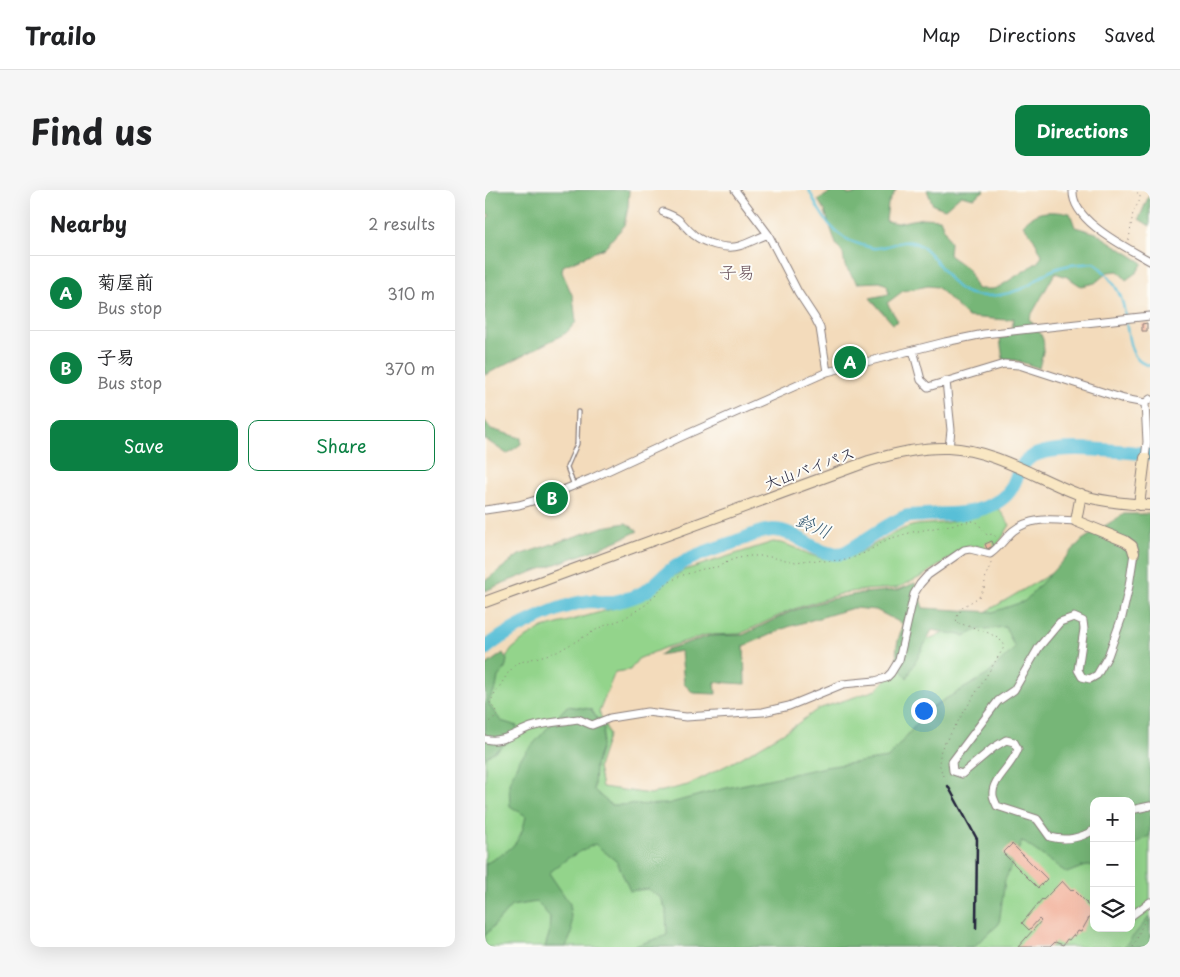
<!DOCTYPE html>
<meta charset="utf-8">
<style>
body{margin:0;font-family:"Playpen Sans","Klee One",sans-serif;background:#f6f6f6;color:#202124}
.controls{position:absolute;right:15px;bottom:15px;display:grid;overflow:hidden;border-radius:10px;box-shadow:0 5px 20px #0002}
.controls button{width:45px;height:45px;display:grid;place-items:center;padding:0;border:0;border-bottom:1px solid #e0e0e0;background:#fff;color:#202124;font:25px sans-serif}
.you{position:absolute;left:438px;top:520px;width:18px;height:18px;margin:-12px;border:4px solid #fff;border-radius:50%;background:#1a73e8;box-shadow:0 0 0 8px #1a73e833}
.badge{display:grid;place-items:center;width:32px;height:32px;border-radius:50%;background:#0b8043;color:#fff;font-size:16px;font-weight:700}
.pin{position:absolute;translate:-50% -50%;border:2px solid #fff;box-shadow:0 1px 5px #0006}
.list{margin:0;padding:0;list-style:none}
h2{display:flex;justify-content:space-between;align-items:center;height:65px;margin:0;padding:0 20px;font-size:21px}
h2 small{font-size:16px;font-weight:400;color:#757577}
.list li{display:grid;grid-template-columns:32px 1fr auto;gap:15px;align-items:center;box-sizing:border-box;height:75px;padding:0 20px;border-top:1px solid #e0e0e0}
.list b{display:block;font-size:19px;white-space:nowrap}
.list p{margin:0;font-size:16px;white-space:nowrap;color:#757577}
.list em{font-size:16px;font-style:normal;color:#757577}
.actions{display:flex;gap:10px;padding:15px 20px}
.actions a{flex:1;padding:11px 0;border:1px solid #0b8043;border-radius:10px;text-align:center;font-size:18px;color:#0b8043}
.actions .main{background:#0b8043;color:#fff}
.icon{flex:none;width:28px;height:28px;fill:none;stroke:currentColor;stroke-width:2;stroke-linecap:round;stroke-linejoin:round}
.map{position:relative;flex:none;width:665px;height:757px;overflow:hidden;border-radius:10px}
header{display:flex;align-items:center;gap:30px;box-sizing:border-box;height:70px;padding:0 25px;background:#fff;border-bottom:1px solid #e0e0e0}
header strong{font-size:24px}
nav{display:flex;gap:28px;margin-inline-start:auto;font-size:18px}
.intro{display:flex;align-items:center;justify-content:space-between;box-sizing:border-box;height:120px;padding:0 30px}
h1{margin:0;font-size:35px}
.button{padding:12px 22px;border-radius:10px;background:#0b8043;color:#fff;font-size:18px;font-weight:700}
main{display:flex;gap:30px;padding:0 30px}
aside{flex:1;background:#fff;border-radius:10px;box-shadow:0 5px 20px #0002}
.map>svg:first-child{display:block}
.green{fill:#93d48b;stroke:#5a7b63;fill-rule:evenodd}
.forest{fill:#76b677;stroke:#4c6c59}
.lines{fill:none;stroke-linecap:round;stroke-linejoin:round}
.stream{stroke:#59bfd7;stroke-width:2.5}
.river{stroke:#59bfd7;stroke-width:14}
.building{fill:#f2b29c}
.lane-casing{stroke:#8a7e7b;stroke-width:5.5}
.street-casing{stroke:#8a7e7b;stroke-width:9}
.secondary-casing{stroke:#8a7e7b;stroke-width:12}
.path{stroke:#8a7e7b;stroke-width:1;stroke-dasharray:1 4;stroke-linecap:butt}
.lane{stroke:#fff;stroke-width:3}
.street{stroke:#fff;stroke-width:7}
.secondary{stroke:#f9e7c3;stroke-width:10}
.rail{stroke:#22223b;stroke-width:2.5}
.labels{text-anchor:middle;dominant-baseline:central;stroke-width:4;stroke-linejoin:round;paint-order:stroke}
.street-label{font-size:16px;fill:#22223b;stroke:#fdfcf7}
.neighbourhood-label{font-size:18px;fill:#6b545d;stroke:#fdfcf7}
.water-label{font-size:18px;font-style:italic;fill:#355972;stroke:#fdfcf7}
</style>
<header>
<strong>Trailo</strong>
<nav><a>Map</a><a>Directions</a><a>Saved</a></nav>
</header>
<div class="intro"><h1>Find us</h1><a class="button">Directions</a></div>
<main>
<aside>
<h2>Nearby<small>2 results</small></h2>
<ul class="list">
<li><span class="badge">A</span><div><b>菊屋前</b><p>Bus stop</p></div><em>310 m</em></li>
<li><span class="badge">B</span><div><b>子易</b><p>Bus stop</p></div><em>370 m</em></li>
</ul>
<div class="actions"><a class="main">Save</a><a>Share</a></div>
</aside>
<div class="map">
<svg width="665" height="757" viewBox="0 0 665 757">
<rect width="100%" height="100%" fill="#fdfcf7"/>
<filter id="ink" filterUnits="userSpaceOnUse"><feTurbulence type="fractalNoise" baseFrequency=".02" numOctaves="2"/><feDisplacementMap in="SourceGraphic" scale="10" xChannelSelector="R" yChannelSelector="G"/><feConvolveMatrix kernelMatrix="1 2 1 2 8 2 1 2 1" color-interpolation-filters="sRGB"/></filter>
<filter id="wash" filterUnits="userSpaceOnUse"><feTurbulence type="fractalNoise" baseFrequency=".0096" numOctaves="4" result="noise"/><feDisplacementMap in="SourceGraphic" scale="20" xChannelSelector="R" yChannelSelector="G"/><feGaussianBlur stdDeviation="1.12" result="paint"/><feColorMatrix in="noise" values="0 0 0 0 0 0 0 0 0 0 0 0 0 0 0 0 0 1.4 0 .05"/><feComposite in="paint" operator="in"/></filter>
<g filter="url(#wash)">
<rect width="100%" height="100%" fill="#f3dbbb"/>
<path class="green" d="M511,315L525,335C518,345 514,358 501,361L493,356H484L436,387L412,398L381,400L358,403L306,420L255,444L221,445L179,458L153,469L145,480L130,482L114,522L124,544L113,577L117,597L165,604L203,595L254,569L308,537L333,519L391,500L438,451L475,437L645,337L665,581V757H473L194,719L198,757H0V510L8,486L27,459L42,447L58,438L127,419L162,405L181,390L200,380L288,352C309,353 324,369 346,369C377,369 398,344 427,336C440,333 455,335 468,331C483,327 497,320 511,315ZM609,611H646V738H609Z"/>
<path class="forest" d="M0,0H144L143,17L139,36L119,58L78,76L77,82L88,107L91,132L81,143L0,185V32L5,25L0,23Z
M349,0H357L364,5L377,2L376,0H411L403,14L401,31L412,33L438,28L455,29L465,53L464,65L482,78L492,99H508L514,97L553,72L557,65L549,49L538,35C552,18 565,22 585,23L590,37L611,43L658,73L652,82L641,90L633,81L623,82L610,93L596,96L582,87L570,83L544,129C562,150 561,151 554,178L530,170H518L515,148L525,146L529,128L522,130L483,127L452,97L443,96L418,101L402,113L413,131L408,134L385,108L404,104L402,95L395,92L372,93L360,76L358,64L351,54L340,21L333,10Z
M442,0H500L489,8L476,5L460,19L448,15Z
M665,3V36L654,29Z
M0,231L6,239L36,248V254L22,264L0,249Z
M639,324H665V645L646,657V611H609V675L597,677L582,683L537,651L520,690L514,734L488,757H147L182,745L181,720L176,708L163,699L145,701L132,672L110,654L83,668L64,683L85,714L87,743L81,757H60L64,744L65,727L52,712L26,716L0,746V674C25,660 35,656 41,626L25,616L24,593L34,570L82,516L106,519L119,539L116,557L110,576L109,600L126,615L182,614L237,599L340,577L403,568L445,518L502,485L530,458L520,437L492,440L480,446L447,440L422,488C406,468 411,457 418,434L391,420L368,418L303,437L259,456L260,494L230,492L231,504L208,503L199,494L196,461L174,465L183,459L224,446L258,445L307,421L346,409L378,403L413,400L430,393L438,418L508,422L540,411L597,350Z
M141,333L153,341C104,366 50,378 0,401V391L34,365L118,337Z
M18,463L22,470L20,479L13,487L11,498L4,510V515L16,531L32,536L30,547L0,568V476Z
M665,726V757H639Z"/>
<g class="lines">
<path class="stream" d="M324,0C335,24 349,49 377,55C382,56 387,59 392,58C407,57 421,46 436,56C463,75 462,107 502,106C518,106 532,102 546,94C553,89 560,83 568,80C581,74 595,74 609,73C621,82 633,97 637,111C644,130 639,173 665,175"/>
<path class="river" d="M0,459C21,440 78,413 106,411C111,411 116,413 121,413C132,412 148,408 157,403C170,397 178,384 190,377C209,364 231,359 252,351C264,347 276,340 288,340C315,340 331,369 358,363C363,362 367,358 371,356C387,346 403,334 420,327C426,325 433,326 439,325C458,324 480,325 499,318C509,314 520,309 526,299C532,289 533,278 542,270C563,251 638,262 665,264"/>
</g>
<g id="blocks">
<path class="building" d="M662,133V141H657V134Z
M507,351L509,356L502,359L500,354Z
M527,654L562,689L553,698L518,663Z
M577,691L586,701L588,699L602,713L601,714L609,719L596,742L593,741L590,746L588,745L584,750L582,749L578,755L570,752L565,757H533L556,731L554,729L544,740L537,733L557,709L558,710Z"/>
</g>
</g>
<g filter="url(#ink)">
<use href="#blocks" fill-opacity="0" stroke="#8a7e7b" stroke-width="1"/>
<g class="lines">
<g class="lane-casing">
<path id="lane" d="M89,296L82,277L92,254L93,222"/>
</g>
<g class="street-casing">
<path id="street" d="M250,0L283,44L313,102L330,128L335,138L342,182
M588,0C586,31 641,57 665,71
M178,22C198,29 195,33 209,45C219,53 241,60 254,56C264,53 273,48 283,44
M428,160L436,190L443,197L519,174L534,175L639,209L660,213
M461,191L466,240L464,258
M660,268L662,252L660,213L665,209
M0,320L34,315L61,307L105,289L198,246L342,182L460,152L499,144L665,126
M0,549C17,554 31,542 46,537C59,533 73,532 86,530L93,529L107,535L125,528L162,522L201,527L278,522L304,516L358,494L390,491L401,488L406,483L414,470L429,404L435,394L443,385L479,360L485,359L505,364C515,357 520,348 528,341C546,326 569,330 591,331
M646,620L665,616
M609,640C594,649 581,651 565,647L552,629L512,616C511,613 508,608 508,605C506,590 528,575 533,559L529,552L521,550L508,558L477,584L468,581L467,572L513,511L529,500L554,457L575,432L589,427L598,431L599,439L593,480L597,487L605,489L612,485L623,466L637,427L644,396L649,363
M646,726L665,712"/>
</g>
<g class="secondary-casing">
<path id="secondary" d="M596,304L591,331L640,351L647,356L649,363
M654,315L660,268
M0,412L384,271C410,263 436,257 463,258C510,260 551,288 593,304C616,312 641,314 665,315"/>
</g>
<path class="path" d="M644,50L648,22L655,10V5L649,0
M0,534L12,527V521L6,515L5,512L23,483L32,473L72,462L116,437L138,429L162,414L179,395L195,386L218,379L232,377L249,369L264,366H280L311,372L325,370L341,371L362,370L382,362L403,349L428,342L487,331L492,332L502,345L508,344L511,347
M458,586L454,573L456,559L518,459L519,454C509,442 487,437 472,433L471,428L478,417L494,407L499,398L501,385L507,371
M648,757C654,747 655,733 665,726"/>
<use href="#lane" class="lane"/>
<use href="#street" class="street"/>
<use href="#secondary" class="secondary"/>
<path class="rail" d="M463,596L492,649L491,738"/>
</g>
</g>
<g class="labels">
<g class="street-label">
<text transform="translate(324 277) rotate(-20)">大山バイパス</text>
</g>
<g class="neighbourhood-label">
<text x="252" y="81">子易</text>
</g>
<g class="water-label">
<text transform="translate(329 335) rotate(23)">鈴川</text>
</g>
</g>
</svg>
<div class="controls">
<button>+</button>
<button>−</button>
<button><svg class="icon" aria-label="layers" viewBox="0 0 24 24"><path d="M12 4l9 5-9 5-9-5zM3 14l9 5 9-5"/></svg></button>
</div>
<div class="you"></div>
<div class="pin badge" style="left:365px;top:172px">A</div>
<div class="pin badge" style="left:67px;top:308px">B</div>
</div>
</main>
